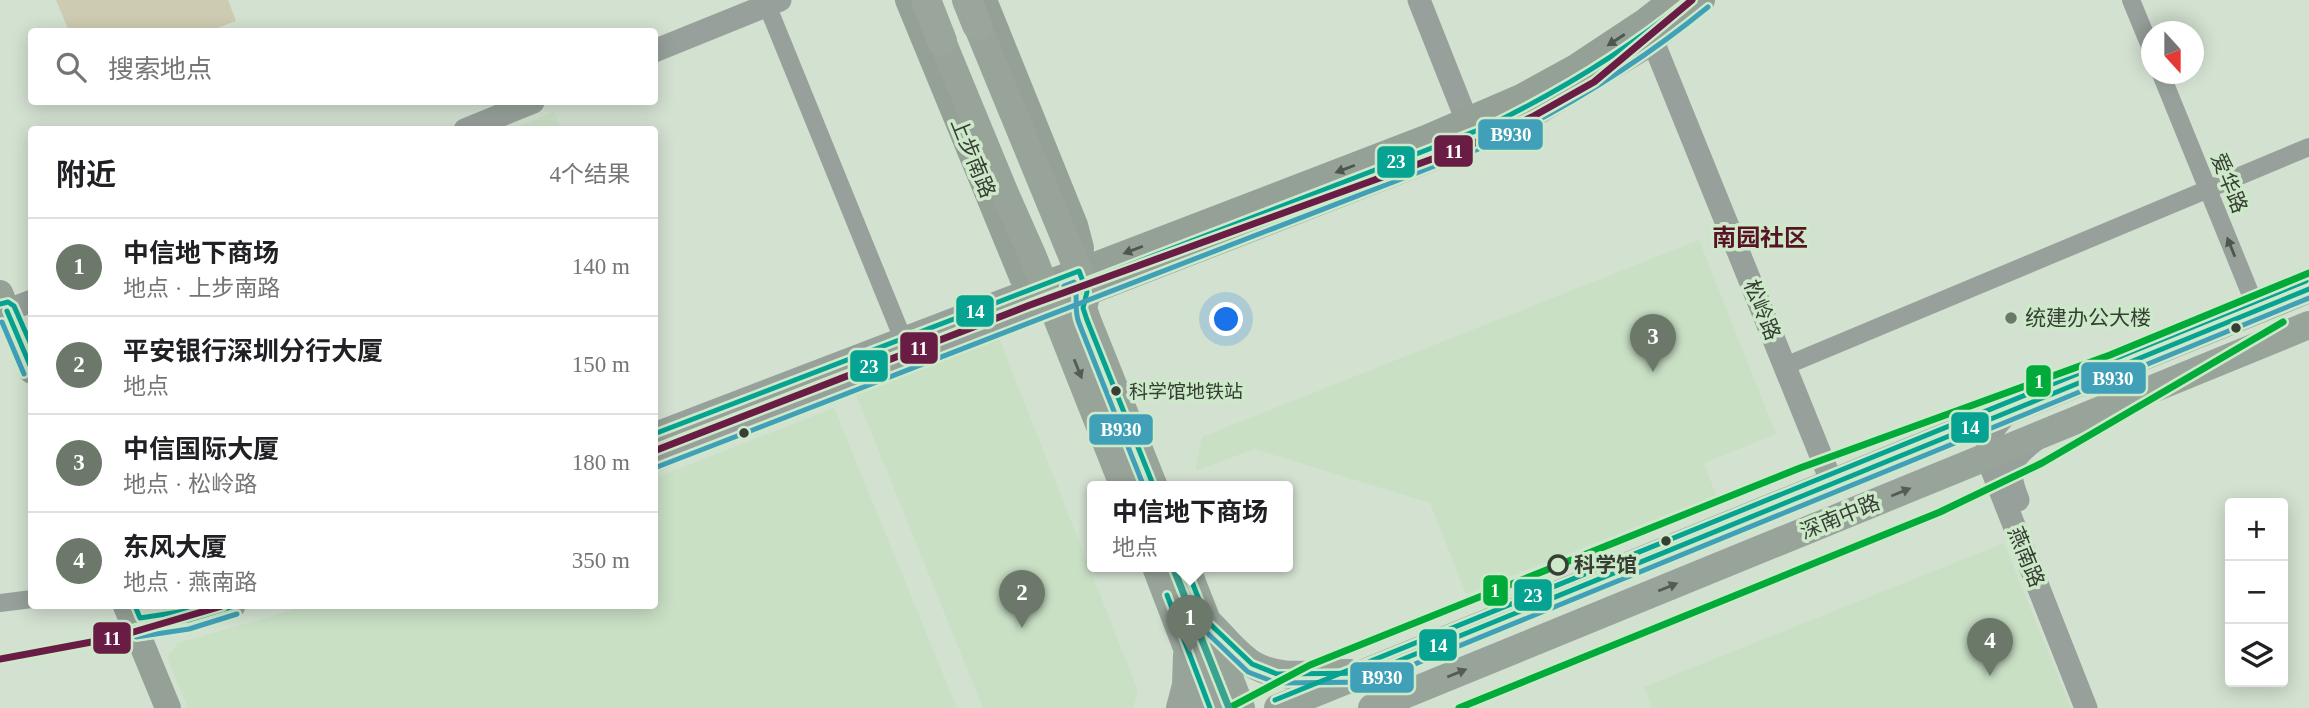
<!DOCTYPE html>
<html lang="zh">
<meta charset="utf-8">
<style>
body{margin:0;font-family:"Times New Roman","Noto Sans SC",serif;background:#f2f2f2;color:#202124}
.controls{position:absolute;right:21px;bottom:21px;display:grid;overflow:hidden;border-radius:7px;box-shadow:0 4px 18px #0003}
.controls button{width:63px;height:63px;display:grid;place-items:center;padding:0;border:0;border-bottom:2px solid #e0e0e0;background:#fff;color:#202124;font:35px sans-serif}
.compass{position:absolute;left:2141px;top:21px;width:63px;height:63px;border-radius:50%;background:#fff;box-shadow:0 4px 18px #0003;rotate:159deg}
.you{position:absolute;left:1227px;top:320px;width:24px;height:24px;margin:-18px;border:5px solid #fff;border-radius:50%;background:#1a73e8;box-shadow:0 0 0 10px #1a73e833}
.badge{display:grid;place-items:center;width:46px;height:46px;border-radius:50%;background:#6c786a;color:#fff;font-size:23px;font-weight:700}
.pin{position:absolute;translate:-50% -58px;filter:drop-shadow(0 2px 4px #0008)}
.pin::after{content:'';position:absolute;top:37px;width:24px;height:21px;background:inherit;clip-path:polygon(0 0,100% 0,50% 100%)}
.popup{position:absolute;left:1087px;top:481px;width:206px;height:91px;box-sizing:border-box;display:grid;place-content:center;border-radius:7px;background:#fff;filter:drop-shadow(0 2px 5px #0005);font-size:23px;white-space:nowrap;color:#757577}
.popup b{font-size:26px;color:#202124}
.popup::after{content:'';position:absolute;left:50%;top:100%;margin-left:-14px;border:14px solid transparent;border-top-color:#fff}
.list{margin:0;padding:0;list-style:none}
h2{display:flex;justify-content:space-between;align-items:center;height:91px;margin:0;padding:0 28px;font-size:30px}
h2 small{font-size:23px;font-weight:400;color:#757577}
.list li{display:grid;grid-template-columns:46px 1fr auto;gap:21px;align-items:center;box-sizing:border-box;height:98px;padding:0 28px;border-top:2px solid #e0e0e0}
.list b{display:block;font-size:26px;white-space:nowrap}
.list p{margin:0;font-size:23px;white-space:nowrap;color:#757577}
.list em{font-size:23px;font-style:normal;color:#757577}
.icon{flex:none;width:38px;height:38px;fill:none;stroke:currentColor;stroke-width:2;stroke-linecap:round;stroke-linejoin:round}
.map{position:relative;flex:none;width:2309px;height:708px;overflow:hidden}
.search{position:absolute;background:#fff;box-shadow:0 4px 18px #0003;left:28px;top:28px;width:630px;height:77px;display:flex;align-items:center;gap:18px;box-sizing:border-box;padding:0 24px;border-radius:7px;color:#757577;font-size:26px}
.panel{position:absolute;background:#fff;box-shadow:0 4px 18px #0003;left:28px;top:126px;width:630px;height:483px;border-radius:7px}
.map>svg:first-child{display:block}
.built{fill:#c9e0c5}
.green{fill:#cdcbb1}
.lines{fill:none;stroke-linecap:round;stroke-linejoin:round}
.minor{stroke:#97a09a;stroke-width:18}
.tertiary{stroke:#97a09a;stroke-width:23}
.secondary{stroke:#95a097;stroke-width:26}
.primary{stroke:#98a39a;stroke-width:28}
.trunk{stroke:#9aa59c;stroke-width:30}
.bus-1-casing{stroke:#cee8ca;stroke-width:10}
.bus-2-casing{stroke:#cee8ca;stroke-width:10}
.bus-3-casing{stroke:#cee8ca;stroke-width:10}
.bus-1{stroke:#06a292;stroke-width:5}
.bus-2{stroke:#40a0b8;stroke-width:5}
.bus-3{stroke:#06a292;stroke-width:5}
.metro-1-casing{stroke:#cee8ca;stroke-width:12}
.metro-2-casing{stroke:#cee8ca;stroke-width:12}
.metro-3-casing{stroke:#cee8ca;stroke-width:12}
.metro-1{stroke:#6a1d44;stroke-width:7}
.metro-2{stroke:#00ab39;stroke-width:7}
.metro-3{stroke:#39a391;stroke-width:7}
.oneway{fill:#4d574c}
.oneway2{fill:#4e574d}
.oneway3{fill:#535d52}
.poi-dot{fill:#6c786a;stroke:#cee8ca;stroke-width:2.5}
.bus-dot{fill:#353f33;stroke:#cee8ca;stroke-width:2.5}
.stop-dot{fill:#cee8ca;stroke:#353f33;stroke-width:3.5}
.labels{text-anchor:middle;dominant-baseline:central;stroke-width:7;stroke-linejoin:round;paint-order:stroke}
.bus-label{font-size:19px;fill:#353f33;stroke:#cee8ca;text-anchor:start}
.street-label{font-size:21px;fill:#353f33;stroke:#cee8ca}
.poi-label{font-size:21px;fill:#353f33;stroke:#cee8ca;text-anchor:start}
.stop-label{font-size:21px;font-weight:bold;fill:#353f33;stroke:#cee8ca;text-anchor:start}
.quarter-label{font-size:24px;font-weight:bold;fill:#581326;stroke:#cee8ca}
.line-badge{stroke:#cee8ca;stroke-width:2.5}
.badge-label{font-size:19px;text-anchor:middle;font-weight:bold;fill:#fff}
</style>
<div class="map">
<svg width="2309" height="708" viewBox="0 0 2309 708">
<rect width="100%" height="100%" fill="#d3e1d1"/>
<path class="built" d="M554,112L561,129H510Z
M1699,240L1776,434L1704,463L1716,495L1466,594L1430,503L1255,449L1195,471L1202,437Z
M999,338L1138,691L1133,708H983L856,395Z
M834,408L957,708H188L167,657L178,643L306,606H654L655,478Z
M2004,543L2071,708H1652L1644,687Z"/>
<path class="green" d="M56,0H228L236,21L209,31H69Z"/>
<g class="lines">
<path class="minor" d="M2131,0L2152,51
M767,5L903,339
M2161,74L2257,310
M1785,366L2309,147
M0,603L32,599"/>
<path class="tertiary" d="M1419,0L1467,121
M1646,24L1832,483
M654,51L780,0
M465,130L533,102
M0,313L32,301
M2010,411C1995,425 1986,436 1987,457L2086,708
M654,434L1030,290
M654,459L1053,306
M2018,500C2006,470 2008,461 2034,441
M135,628L188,620L234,606"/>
<path class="secondary" d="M908,0L1022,277L1030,290L1053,306L1441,155L1531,116L1641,49L1702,0
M984,0L1075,225L1081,248L1079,269
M1030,290L1426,138L1521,97L1574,68L1645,21L1672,0
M0,293L32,371
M126,606L168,708"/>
<path class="primary" d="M977,25L1087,292L1083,308L1087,320L1154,487
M942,41L1006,196L1033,257L1124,487
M1156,567L1210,708
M1186,567L1241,708
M1208,622C1222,635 1235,653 1252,664C1281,682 1316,672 1349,673
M1180,708L1186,685L1187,656
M1278,708L2309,289
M1372,708L2309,325"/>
<path class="trunk" d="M926,0L942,41
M967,0L977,25"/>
<g class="bus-1-casing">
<path id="bus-1" d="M7,311L32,370
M654,434L1079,271L1087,292L1083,308L1087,320L1154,487
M1186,567L1208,622L1252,664L1277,674L1369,673L2309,289
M1167,595L1210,708
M135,628L188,620L234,606"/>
</g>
<g class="bus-2-casing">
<path id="bus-2" d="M1064,286L1074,282C1079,297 1073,307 1079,323L1144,487
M2,322L24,374
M657,467L1494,143C1571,105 1642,61 1708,7
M1178,570L1201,627L1248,672L1277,683L1371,682L2309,298
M136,637L189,629L237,614"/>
</g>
<g class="bus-3-casing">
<path id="bus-3" d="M0,304L8,302L14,306L32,347
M654,449L1486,127C1558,92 1626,51 1688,0
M135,606L140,618L186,611L206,606
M1275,700L2306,281"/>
</g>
<use href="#bus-1" class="bus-1"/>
<use href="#bus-2" class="bus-2"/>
<use href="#bus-3" class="bus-3"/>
<g class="metro-1-casing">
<path id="metro-1" d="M654,451L1030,305L1468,146L1532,117L1594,82L1692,0
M0,659L113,638L222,606"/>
</g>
<g class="metro-2-casing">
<path id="metro-2" d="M1229,708L1310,665L1800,468L2110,355L2309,273
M1459,708L1940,512L2042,463L2283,322"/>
</g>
<g class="metro-3-casing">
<path id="metro-3" d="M1173,567L1229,708"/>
</g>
<use href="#metro-1" class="metro-1"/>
<use href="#metro-2" class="metro-2"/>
<use href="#metro-3" class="metro-3"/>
</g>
<defs><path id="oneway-solid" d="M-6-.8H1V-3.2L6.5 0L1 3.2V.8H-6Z" transform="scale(1.75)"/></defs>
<g class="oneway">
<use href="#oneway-solid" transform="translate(1616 40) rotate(147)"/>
<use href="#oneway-solid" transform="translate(1345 169) rotate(159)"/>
<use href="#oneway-solid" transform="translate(1133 250) rotate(159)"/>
</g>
<use class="oneway2" href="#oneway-solid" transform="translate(2231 247) rotate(-112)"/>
<g class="oneway3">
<use href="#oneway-solid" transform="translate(1078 369) rotate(68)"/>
<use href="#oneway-solid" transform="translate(1901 492) rotate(-22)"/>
<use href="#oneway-solid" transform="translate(1668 587) rotate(-22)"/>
<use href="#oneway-solid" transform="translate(1457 673) rotate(-22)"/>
</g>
<circle class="poi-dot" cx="2011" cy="318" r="7"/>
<g class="bus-dot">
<circle cx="2236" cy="328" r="6"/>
<circle cx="1116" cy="391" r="6"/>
<circle cx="744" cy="433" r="6"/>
<circle cx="1666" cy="541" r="6"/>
</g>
<circle class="stop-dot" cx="1558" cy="565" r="9"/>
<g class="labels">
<g class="bus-label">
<text x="1129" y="391">科学馆地铁站</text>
</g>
<g class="street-label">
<text transform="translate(973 158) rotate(68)">上步南路</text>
<text transform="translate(2229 183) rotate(68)">爱华路</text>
<text transform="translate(1762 310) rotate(68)">松岭路</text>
<text transform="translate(1840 517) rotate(-22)">深南中路</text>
<text transform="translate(2026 557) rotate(68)">燕南路</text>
</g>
<g class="poi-label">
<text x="2025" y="318">统建办公大楼</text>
</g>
<g class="stop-label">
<text x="1574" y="565">科学馆</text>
</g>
<g class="quarter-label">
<text x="1760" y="238">南园社区</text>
</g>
</g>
<g class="line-badge">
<rect x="1477" y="118" width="67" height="33" rx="7" fill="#40a0b8"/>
<rect x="1433" y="134" width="41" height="34" rx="7" fill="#6a1d44"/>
<rect x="1376" y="145" width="40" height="34" rx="7" fill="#06a292"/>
<rect x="955" y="294" width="40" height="34" rx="7" fill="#06a292"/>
<rect x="899" y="331" width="40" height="34" rx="7" fill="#6a1d44"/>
<rect x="849" y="349" width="40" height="34" rx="7" fill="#06a292"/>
<rect x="2080" y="361" width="67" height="34" rx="7" fill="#40a0b8"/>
<rect x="2025" y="364" width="27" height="34" rx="7" fill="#00ab39"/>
<rect x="1950" y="411" width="40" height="33" rx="7" fill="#06a292"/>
<rect x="1088" y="413" width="66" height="33" rx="7" fill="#40a0b8"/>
<rect x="1482" y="574" width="27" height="33" rx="7" fill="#00ab39"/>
<rect x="1513" y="578" width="40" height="34" rx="7" fill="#06a292"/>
<rect x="92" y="621" width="40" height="34" rx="7" fill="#6a1d44"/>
<rect x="1418" y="628" width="40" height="34" rx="7" fill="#06a292"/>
<rect x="1349" y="661" width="66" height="33" rx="7" fill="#40a0b8"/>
</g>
<g class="badge-label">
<text x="1511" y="141">B930</text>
<text x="1454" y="158">11</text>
<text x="1396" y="168">23</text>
<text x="975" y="318">14</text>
<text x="919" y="355">11</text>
<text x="869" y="373">23</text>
<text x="2113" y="385">B930</text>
<text x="2039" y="388">1</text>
<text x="1970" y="434">14</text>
<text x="1121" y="436">B930</text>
<text x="1495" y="597">1</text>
<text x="1533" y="602">23</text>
<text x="112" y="645">11</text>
<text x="1438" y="652">14</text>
<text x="1382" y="684">B930</text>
</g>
</svg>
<div class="controls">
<button>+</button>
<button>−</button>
<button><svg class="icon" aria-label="layers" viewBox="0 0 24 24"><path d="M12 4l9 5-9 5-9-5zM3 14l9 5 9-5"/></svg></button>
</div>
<svg class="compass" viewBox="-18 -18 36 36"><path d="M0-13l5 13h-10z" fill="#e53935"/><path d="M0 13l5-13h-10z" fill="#757577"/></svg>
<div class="you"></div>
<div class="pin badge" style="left:1190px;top:653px">1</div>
<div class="popup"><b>中信地下商场</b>地点</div>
<div class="pin badge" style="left:1022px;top:628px">2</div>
<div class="pin badge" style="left:1653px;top:372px">3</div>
<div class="pin badge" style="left:1990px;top:676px">4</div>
<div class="search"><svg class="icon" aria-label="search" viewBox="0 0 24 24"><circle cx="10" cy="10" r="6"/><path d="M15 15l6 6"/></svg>搜索地点</div>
<section class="panel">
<h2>附近<small>4个结果</small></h2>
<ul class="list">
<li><span class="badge">1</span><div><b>中信地下商场</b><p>地点 · 上步南路</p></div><em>140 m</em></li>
<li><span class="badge">2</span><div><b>平安银行深圳分行大厦</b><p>地点</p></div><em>150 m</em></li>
<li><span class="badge">3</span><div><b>中信国际大厦</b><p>地点 · 松岭路</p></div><em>180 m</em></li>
<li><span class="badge">4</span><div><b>东风大厦</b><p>地点 · 燕南路</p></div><em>350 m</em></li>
</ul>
</section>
</div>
